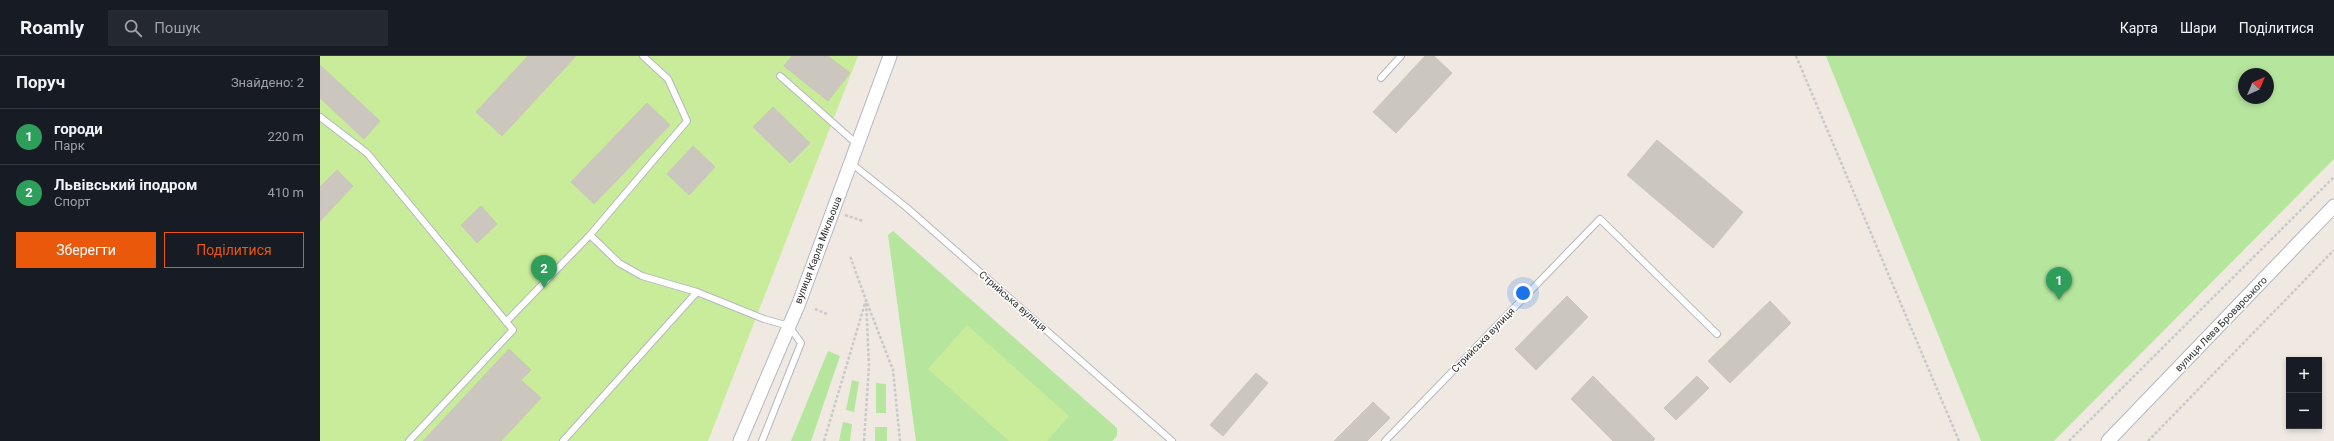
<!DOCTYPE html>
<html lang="uk">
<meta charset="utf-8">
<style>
body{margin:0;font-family:Roboto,sans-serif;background:#242831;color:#f1f3f6}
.controls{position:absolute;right:12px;bottom:12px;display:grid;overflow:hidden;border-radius:0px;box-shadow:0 2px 6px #0003}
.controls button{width:36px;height:36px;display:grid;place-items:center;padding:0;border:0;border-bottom:1px solid #363941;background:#171b24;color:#f1f3f6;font:20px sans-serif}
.compass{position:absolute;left:1918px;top:12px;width:36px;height:36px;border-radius:50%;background:#171b24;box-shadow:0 2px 6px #0003;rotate:44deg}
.you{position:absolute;left:1203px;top:237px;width:14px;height:14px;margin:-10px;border:3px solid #fff;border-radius:50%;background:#1a73e8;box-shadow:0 0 0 6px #1a73e833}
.badge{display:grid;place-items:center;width:26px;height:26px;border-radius:50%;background:#ea580c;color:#fff;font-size:13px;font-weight:700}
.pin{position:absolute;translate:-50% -33px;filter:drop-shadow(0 1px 2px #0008)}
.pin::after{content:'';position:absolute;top:21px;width:14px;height:12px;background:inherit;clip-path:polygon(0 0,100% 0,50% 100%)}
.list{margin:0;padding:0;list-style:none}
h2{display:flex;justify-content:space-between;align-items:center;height:52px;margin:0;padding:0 16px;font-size:17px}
h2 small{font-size:13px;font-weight:400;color:#9ea1a6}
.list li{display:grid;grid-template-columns:26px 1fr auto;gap:12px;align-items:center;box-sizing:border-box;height:56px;padding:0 16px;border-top:1px solid #363941}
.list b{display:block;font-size:15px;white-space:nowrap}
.list p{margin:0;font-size:13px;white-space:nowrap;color:#9ea1a6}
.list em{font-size:13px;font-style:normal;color:#9ea1a6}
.actions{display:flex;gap:8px;padding:12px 16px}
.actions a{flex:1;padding:9px 0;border:1px solid #ea580c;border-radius:0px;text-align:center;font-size:14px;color:#ea580c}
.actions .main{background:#ea580c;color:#fff}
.icon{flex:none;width:22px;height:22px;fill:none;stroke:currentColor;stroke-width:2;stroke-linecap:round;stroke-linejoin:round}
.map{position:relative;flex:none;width:2014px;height:385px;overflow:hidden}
header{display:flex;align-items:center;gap:24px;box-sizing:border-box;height:56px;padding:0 20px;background:#171b24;border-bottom:1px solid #363941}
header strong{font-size:19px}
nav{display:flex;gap:22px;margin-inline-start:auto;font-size:14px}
.search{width:280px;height:36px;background:#242831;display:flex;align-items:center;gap:10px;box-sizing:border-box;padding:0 14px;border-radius:0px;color:#9ea1a6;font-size:15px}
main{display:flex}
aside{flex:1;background:#171b24}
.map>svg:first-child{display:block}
.green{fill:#b6e59e;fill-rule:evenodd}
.pitch{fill:#c9ec9a}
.building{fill:#cbc7bf;stroke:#cbc5ba}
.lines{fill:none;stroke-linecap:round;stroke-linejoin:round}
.service-casing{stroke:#b4b7c1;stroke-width:8}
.minor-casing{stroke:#b4b7c1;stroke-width:15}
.path{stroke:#c9c9c9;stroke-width:2.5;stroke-dasharray:3 2;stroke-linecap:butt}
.service{stroke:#fff;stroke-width:6}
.minor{stroke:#fff;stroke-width:13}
.labels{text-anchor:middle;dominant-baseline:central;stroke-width:3;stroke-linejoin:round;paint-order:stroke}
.street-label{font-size:10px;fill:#2e2e2e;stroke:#fff}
</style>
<header>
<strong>Roamly</strong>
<div class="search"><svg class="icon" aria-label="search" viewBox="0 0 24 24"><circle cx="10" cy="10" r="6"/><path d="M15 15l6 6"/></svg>Пошук</div>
<nav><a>Карта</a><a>Шари</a><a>Поділитися</a></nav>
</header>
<main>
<aside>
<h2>Поруч<small>Знайдено: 2</small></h2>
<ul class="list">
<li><span class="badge" style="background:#2e9e5b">1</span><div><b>городи</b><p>Парк</p></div><em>220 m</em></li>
<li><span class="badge" style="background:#2e9e5b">2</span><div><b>Львівський іподром</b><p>Спорт</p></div><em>410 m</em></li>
</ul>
<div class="actions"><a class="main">Зберегти</a><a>Поділитися</a></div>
</aside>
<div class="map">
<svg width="2014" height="385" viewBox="0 0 2014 385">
<rect width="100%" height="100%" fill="#efe9e1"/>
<path class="green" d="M1506,0H2014V103L1734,385H1661ZM1924,18H1948V42H1924Z
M573,175L797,372V380L792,385H596L568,179Z
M508,295L520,300L491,385H471Z
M532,324L539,326L534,356L526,354Z
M556,327L566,328V357H556Z
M523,366L532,368L530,385H519Z
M555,371H567V385H555Z"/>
<path class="pitch" d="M0,0H538L388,385H0Z
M647,269L749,360L727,385H689L608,313Z"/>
<path class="building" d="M208,0H256L182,80L156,56Z
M472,0H508L530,17L508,45L464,10Z
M1105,0H1114L1132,17L1076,77L1053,56Z
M0,9L60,65L44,83L0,42Z
M327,47L350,69L274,148L251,126Z
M453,51L490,87L470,107L433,71Z
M1337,84L1423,156L1393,192L1307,119Z
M373,90L395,111L369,139L347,118Z
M17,114L33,130L0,165V131Z
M161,150L177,168L157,187L141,169Z
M1247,240L1268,261L1216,314L1195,293Z
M1450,245L1471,267L1410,327L1388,305Z
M189,293L211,314L201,324L221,342L181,385H103Z
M936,317L948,327L903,380L890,369Z
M1273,320L1335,383L1333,385H1293L1251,343Z
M1377,320L1389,332L1356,364L1344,352Z
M1053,346L1070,362L1047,385H1014Z"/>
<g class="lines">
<g class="service-casing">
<path id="service" d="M460,20L538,89
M1061,22L1081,0
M0,61L47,97L193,274L89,385
M531,107L586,151L852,385
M270,179L299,207L322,220L377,236L444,263L469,270L481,287L442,385
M186,266L270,179L367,65L348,23L323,0
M243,385L377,236
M1065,385L1280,163L1397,278"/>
</g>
<g class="minor-casing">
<path id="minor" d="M420,385L479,247L570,0
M1788,385L2014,150"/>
</g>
<path class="path" d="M1476,0L1639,385
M525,159L543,165
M495,253L507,258
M504,385L546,244L530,200
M544,385L549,310L546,244L573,314L580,385
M1749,385L2014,121
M1828,385L2014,194"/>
<use href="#service" class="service"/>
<use href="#minor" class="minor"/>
</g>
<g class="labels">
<g class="street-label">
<text transform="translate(498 194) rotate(-69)">вулиця Карла Мікльоша</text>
<text transform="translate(693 245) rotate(41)">Стрийська вулиця</text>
<text transform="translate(1901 268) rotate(-46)">вулиця Лева Броварського</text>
<text transform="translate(1163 284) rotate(-46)">Стрийська вулиця</text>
</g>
</g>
</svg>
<div class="controls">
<button>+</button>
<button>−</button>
</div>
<svg class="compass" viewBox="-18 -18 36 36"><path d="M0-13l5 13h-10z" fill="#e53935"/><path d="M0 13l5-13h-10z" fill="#9ea1a6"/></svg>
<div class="you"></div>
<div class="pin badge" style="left:1739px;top:244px;background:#2e9e5b">1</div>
<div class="pin badge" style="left:224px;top:232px;background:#2e9e5b">2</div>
</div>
</main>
